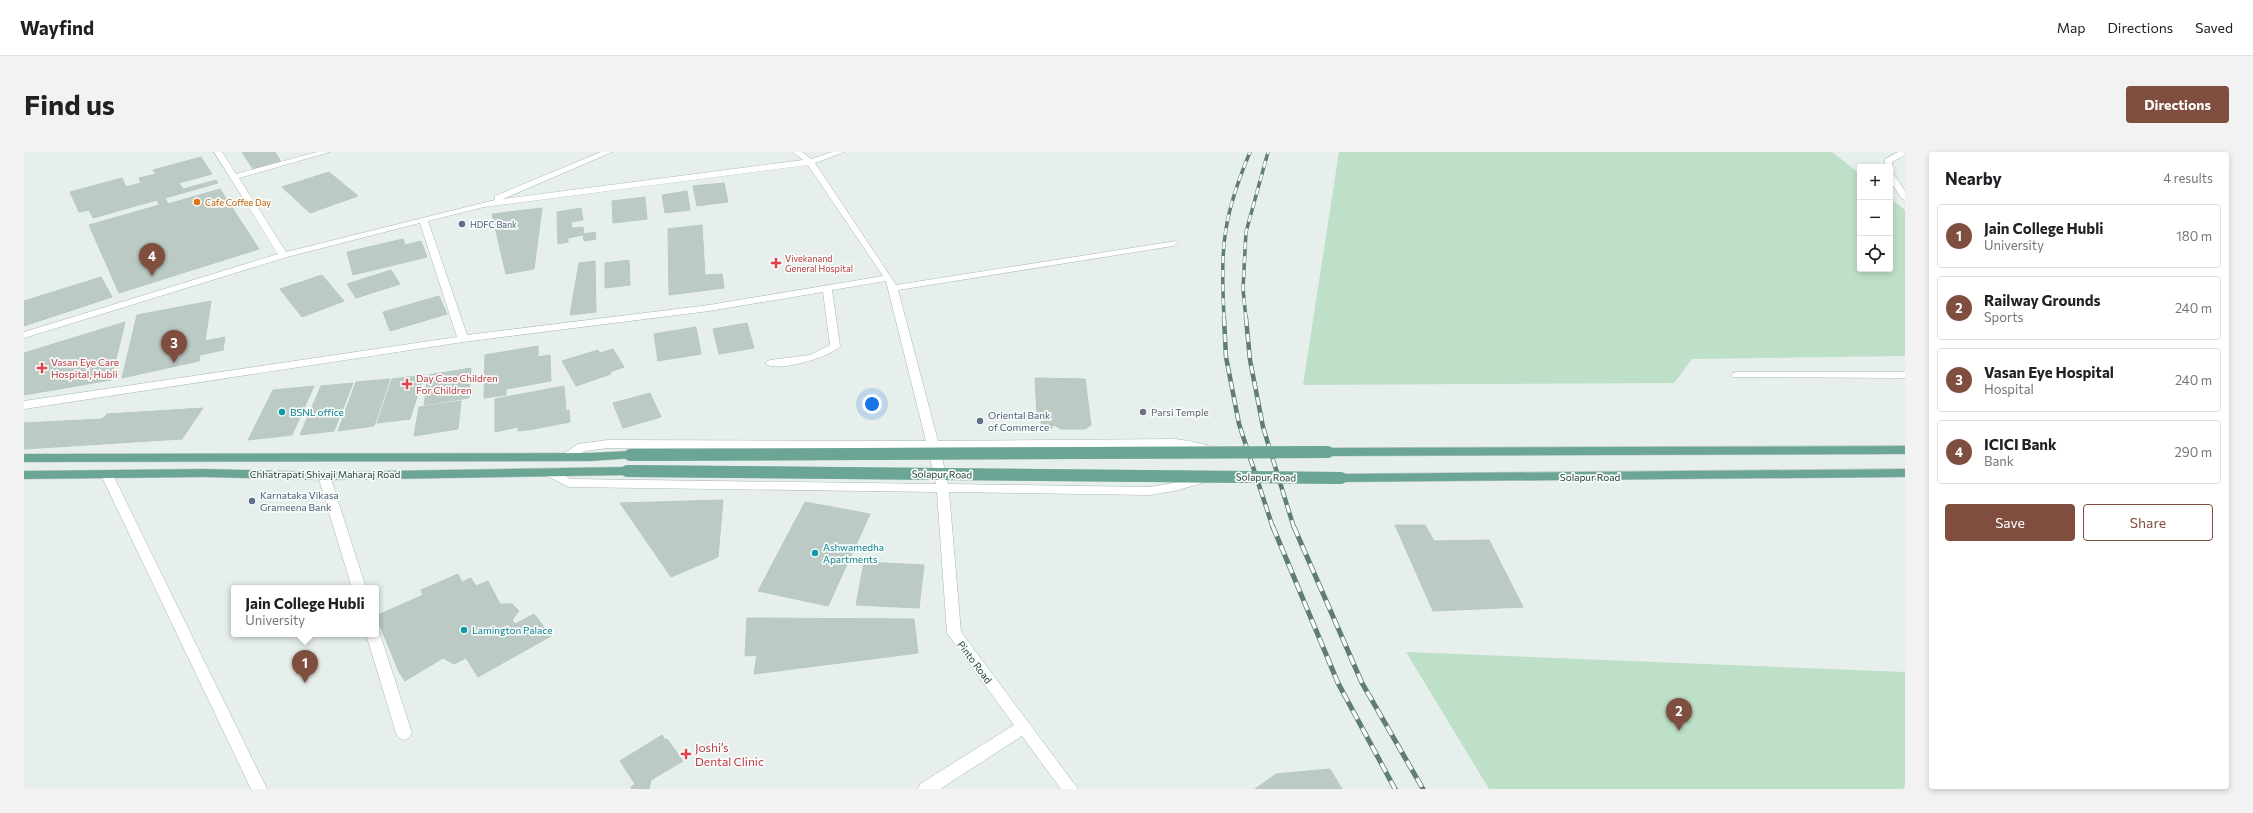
<!DOCTYPE html>
<meta charset="utf-8">
<style>
body{margin:0;font-family:Commissioner,sans-serif;background:#f2f2f2;color:#202124}
.controls{position:absolute;right:12px;top:12px;display:grid;overflow:hidden;border-radius:4px;box-shadow:0 2px 6px #0003}
.controls button{width:36px;height:36px;display:grid;place-items:center;padding:0;border:0;border-bottom:1px solid #e0e0e0;background:#fff;color:#202124;font:20px sans-serif}
.you{position:absolute;left:848px;top:252px;width:14px;height:14px;margin:-10px;border:3px solid #fff;border-radius:50%;background:#1a73e8;box-shadow:0 0 0 6px #1a73e833}
.badge{display:grid;place-items:center;width:26px;height:26px;border-radius:50%;background:#7f4e3f;color:#fff;font-size:13px;font-weight:700}
.pin{position:absolute;translate:-50% -33px;filter:drop-shadow(0 1px 2px #0008)}
.pin::after{content:'';position:absolute;top:21px;width:14px;height:12px;background:inherit;clip-path:polygon(0 0,100% 0,50% 100%)}
.popup{position:absolute;left:207px;top:433px;width:148px;height:52px;box-sizing:border-box;display:grid;place-content:center;border-radius:4px;background:#fff;filter:drop-shadow(0 1px 3px #0005);font-size:13px;white-space:nowrap;color:#757577}
.popup b{font-size:15px;color:#202124}
.popup::after{content:'';position:absolute;left:50%;top:100%;margin-left:-8px;border:8px solid transparent;border-top-color:#fff}
.list{margin:0;padding:0;list-style:none}
h2{display:flex;justify-content:space-between;align-items:center;height:52px;margin:0;padding:0 16px;font-size:17px}
h2 small{font-size:13px;font-weight:400;color:#757577}
.list li{display:grid;grid-template-columns:26px 1fr auto;gap:12px;align-items:center;box-sizing:border-box;height:64px;margin:0 8px 8px;padding:0 8px;border:1px solid #e0e0e0;border-radius:4px}
.list b{display:block;font-size:15px;white-space:nowrap}
.list p{margin:0;font-size:13px;white-space:nowrap;color:#757577}
.list em{font-size:13px;font-style:normal;color:#757577}
.actions{display:flex;gap:8px;padding:12px 16px}
.actions a{flex:1;padding:9px 0;border:1px solid #7f4e3f;border-radius:4px;text-align:center;font-size:14px;color:#7f4e3f}
.actions .main{background:#7f4e3f;color:#fff}
.icon{flex:none;width:22px;height:22px;fill:none;stroke:currentColor;stroke-width:2;stroke-linecap:round;stroke-linejoin:round}
.map{position:relative;flex:none;width:1881px;height:637px;overflow:hidden;border-radius:4px}
header{display:flex;align-items:center;gap:24px;box-sizing:border-box;height:56px;padding:0 20px;background:#fff;border-bottom:1px solid #e0e0e0}
header strong{font-size:19px}
nav{display:flex;gap:22px;margin-inline-start:auto;font-size:14px}
.intro{display:flex;align-items:center;justify-content:space-between;box-sizing:border-box;height:96px;padding:0 24px}
h1{margin:0;font-size:28px}
.button{padding:10px 18px;border-radius:4px;background:#7f4e3f;color:#fff;font-size:14px;font-weight:700}
main{display:flex;gap:24px;padding:0 24px}
aside{flex:1;background:#fff;border-radius:4px;box-shadow:0 2px 6px #0003}
.map>svg:first-child{display:block}
.green{fill:#bfe0c8}
.building{fill:#bbcac4;stroke:#b8c9c2}
.lines{fill:none;stroke-linecap:round;stroke-linejoin:round}
.minor-casing{stroke:#a8b8b2;stroke-width:1}
.major-casing{stroke:#c2cac8;stroke-width:1}
.minor{fill:#fff;fill-rule:evenodd}
.major{fill:#6aa596;fill-rule:evenodd}
.rail-far2-casing{stroke:#5f7d75;stroke-width:3.5}
.rail-far1-casing{stroke:#5f7d75;stroke-width:4.5}
.rail-casing{stroke:#5f7d75;stroke-width:5}
.rail-far2{stroke:#f7fbf9;stroke-width:2.5;stroke-dasharray:7;stroke-linecap:butt}
.rail-far1{stroke:#f7fbf9;stroke-width:3;stroke-dasharray:8;stroke-linecap:butt}
.rail{stroke:#f7fbf9;stroke-width:3.5;stroke-dasharray:10;stroke-linecap:butt}
.major-bridge-casing{stroke:#c2cac8;stroke-width:12;stroke-linecap:butt}
.major-bridge{stroke:#6aa596;stroke-width:12}
.food-dot{fill:#e8710a;stroke:#f7fbf9;stroke-width:1.5}
.service-dot{fill:#5c6f8a;stroke:#f7fbf9;stroke-width:1.5}
.health-dot{fill:#e0444e;stroke:#f7fbf9;stroke-width:1.5}
.culture-dot{fill:#0f9aa8;stroke:#f7fbf9;stroke-width:1.5}
.worship-dot{fill:#6b7280;stroke:#f7fbf9;stroke-width:1.5}
.labels{text-anchor:middle;dominant-baseline:central;stroke-width:3.5;stroke-linejoin:round;paint-order:stroke}
.far-food-label{font-size:9px;fill:#c56008;stroke:#f7fbf9;text-anchor:start}
.far-service-label{font-size:9px;fill:#4e5e75;stroke:#f7fbf9;text-anchor:start}
.far-health-label{font-size:9px;fill:#be3a42;stroke:#f7fbf9;text-anchor:start}
.health-label{font-size:10px;fill:#be3a42;stroke:#f7fbf9;text-anchor:start}
.culture-label{font-size:10px;fill:#0d838f;stroke:#f7fbf9;text-anchor:start}
.worship-label{font-size:10px;fill:#5b616d;stroke:#f7fbf9;text-anchor:start}
.service-label{font-size:10px;fill:#4e5e75;stroke:#f7fbf9;text-anchor:start}
.street-label{font-size:10px;fill:#24423a;stroke:#f7fbf9}
.near-health-label{font-size:12px;fill:#be3a42;stroke:#f7fbf9;text-anchor:start}
</style>
<header>
<strong>Wayfind</strong>
<nav><a>Map</a><a>Directions</a><a>Saved</a></nav>
</header>
<div class="intro"><h1>Find us</h1><a class="button">Directions</a></div>
<main>
<div class="map">
<svg width="1881" height="637" viewBox="0 0 1881 637">
<rect width="100%" height="100%" fill="#e6efeb"/>
<path class="green" d="M1315,0H1808L1836,22V117H1866V46L1881,58V204L1668,207L1650,231L1279,233Z
M1382,500L1881,520V637H1465Z"/>
<path class="building" d="M218,0H251L257,10L229,17Z
M177,5L188,22L155,31L159,37L192,28L194,31L141,46L144,52L196,37L235,97L95,141L65,73L135,53L133,48L69,66L65,58L55,60L46,40L98,26L102,35L117,31L115,26L132,22L129,18Z
M305,20L334,44L286,61L258,35Z
M700,31L704,50L673,54L669,34Z
M663,39L666,58L641,61L638,43Z
M621,45L623,67L589,71L588,49Z
M518,56L510,117L482,122L468,62Z
M557,56L559,68L547,70L548,76L559,75L560,82L571,80L572,87L560,89L559,83L544,86V90L534,92L533,60Z
M678,73L681,123L698,122L700,136L645,143L644,77Z
M379,87L381,93L397,89L403,105L329,123L323,100Z
M605,108L606,133L581,136V111Z
M571,109L572,160L546,163L555,111Z
M367,118L376,132L332,146L323,132Z
M298,123L320,149L278,165L256,137Z
M77,125L88,145L0,174V149Z
M415,144L423,162L366,179L359,160Z
M187,149L181,189L201,185L199,198L176,203L175,209L98,226L113,163Z
M101,170L87,228L0,243V201Z
M723,171L730,196L695,202L689,177Z
M672,175L677,202L634,209L630,182Z
M514,194V205L526,203L527,229L482,237V243L460,246L461,203Z
M589,197L600,215L586,220L587,222L552,234L538,209L574,198L576,201Z
M447,216L445,246L400,253L404,223Z
M400,223L386,267L353,271L368,227Z
M1011,226L1061,227L1067,273L1061,277H1037L1030,273L1027,274L1029,276H1018L1017,269L1019,270L1021,267L1013,263Z
M366,227L350,274L314,279L332,230Z
M329,231L310,279L276,283L297,234Z
M290,234L268,283L224,288L249,238Z
M540,234L542,259L545,258L546,270L510,277L494,279V275L471,280V247Z
M626,241L637,265L599,276L589,251Z
M437,249L434,277L390,284L395,255Z
M179,256L158,287L0,297V271L78,267L83,262Z
M699,348L694,405L647,425L596,351Z
M781,350L846,362L804,454L734,439Z
M1371,373H1401L1410,389L1465,388L1499,455L1409,459Z
M840,410L900,413L895,456L832,453Z
M434,422L438,430L447,426L452,434L464,429L476,452H488L495,459L488,468L491,472L510,462L527,484L454,525L442,506L430,512L419,506L381,529L375,520L352,464L399,443L397,438Z
M723,466L890,467L894,501L730,522L733,503L721,504Z
M638,583L641,588L643,587L659,609L627,628L625,637H608L607,635L611,632L596,609Z
M1306,617L1318,637H1231L1252,622Z"/>
<g class="lines">
<g class="minor-casing">
<path id="minor" d="M190,0H198L212,22L293,0H306L215,26L262,100L471,48V44L577,0H588L479,47L779,8L769,0H778L787,7L808,0H820L791,11L872,133L1152,89L1154,91L1149,94L874,138L914,289L1152,287C1162,289 1187,291 1193,300L1187,304L1169,298L1152,295L916,297L924,332L1126,335L1150,331L1182,322L1188,326L1186,329L1150,339L1126,343L925,340L937,480L1054,637H1037L998,584L916,637H894L896,632L990,573L923,481L913,340L545,335L523,324L521,321L527,317L547,327L912,332L904,297L584,296L561,299L541,309L535,305L554,292L584,288L902,289L862,129L808,138L816,194C808,205 749,222 741,211L746,208L786,203L806,193L799,140L685,159L439,190L0,257V249L433,185L396,71L263,105L0,186V180L254,102ZM784,13L859,124L685,153L443,183L404,69L460,55Z
M1874,0H1881V3L1868,10V17L1861,15V7Z
M1866,20L1869,21L1881,39V48L1878,47L1866,29Z
M1713,220H1881V226L1709,225L1708,223L1709,221Z
M83,319L89,323L243,637H227L77,323Z
M300,320L306,324L342,436H328L294,324Z
M352,477L356,482L388,581L385,586L380,588L375,586L372,581L342,482H352Z"/>
</g>
<g class="major-casing">
<path id="major" d="M1881,294V302L1304,304L1298,300L1304,296Z
M606,299L610,300L612,303L610,306L566,309L0,310V302L566,301Z
M603,315L609,319L603,323L300,328L180,325L0,327V319L180,317L300,320Z
M1881,317V325L1317,330L1311,326L1317,322Z"/>
</g>
<use href="#minor" class="minor"/>
<use href="#major" class="major"/>
<g class="rail-far2-casing">
<path id="rail-far2" d="M1200,167C1199,138 1197,106 1202,77C1206,51 1216,24 1226,0
M1222,167L1219,137L1222,80L1244,0"/>
</g>
<g class="rail-far1-casing">
<path id="rail-far1" d="M1200,166L1202,205L1215,272L1249,376
M1222,166L1226,208L1239,275L1270,376"/>
</g>
<g class="rail-casing">
<path id="rail" d="M1249,375L1314,531L1371,637
M1270,375L1338,531L1399,637"/>
</g>
<use href="#rail-far2" class="rail-far2"/>
<use href="#rail-far1" class="rail-far1"/>
<use href="#rail" class="rail"/>
<g class="major-bridge-casing">
<path id="major-bridge" d="M606,303L1304,300
M603,319L1317,326"/>
</g>
<use href="#major-bridge" class="major-bridge"/>
</g>
<circle class="food-dot" cx="173" cy="50" r="4"/>
<g class="service-dot">
<circle cx="438" cy="72" r="4"/>
<circle cx="956" cy="269" r="4"/>
<circle cx="228" cy="349" r="4"/>
</g>
<g class="health-dot">
<path d="M750 105h4v4h4v4h-4v4h-4v-4h-4v-4h4z"/>
<path d="M16 210h4v4h4v4h-4v4h-4v-4h-4v-4h4z"/>
<path d="M381 226h4v4h4v4h-4v4h-4v-4h-4v-4h4z"/>
<path d="M660 596h4v4h4v4h-4v4h-4v-4h-4v-4h4z"/>
</g>
<g class="culture-dot">
<circle cx="258" cy="260" r="4"/>
<circle cx="791" cy="401" r="4"/>
<circle cx="440" cy="478" r="4"/>
</g>
<circle class="worship-dot" cx="1119" cy="260" r="4"/>
<g class="labels">
<g class="far-food-label">
<text x="181" y="50">Cafe Coffee Day</text>
</g>
<g class="far-service-label">
<text x="446" y="72">HDFC Bank</text>
</g>
<g class="far-health-label">
<text x="761" y="106">Vivekanand<tspan x="761" dy="10">General Hospital</tspan></text>
</g>
<g class="health-label">
<text x="27" y="210">Vasan Eye Care<tspan x="27" dy="12">Hospital, Hubli</tspan></text>
<text x="392" y="226">Day Case Children<tspan x="392" dy="12">For Children</tspan></text>
</g>
<g class="culture-label">
<text x="266" y="260">BSNL office</text>
<text x="799" y="395">Ashwamedha<tspan x="799" dy="12">Apartments</tspan></text>
<text x="448" y="478">Lamington Palace</text>
</g>
<g class="worship-label">
<text x="1127" y="260">Parsi Temple</text>
</g>
<g class="service-label">
<text x="964" y="263">Oriental Bank<tspan x="964" dy="12">of Commerce</tspan></text>
<text x="236" y="343">Karnataka Vikasa<tspan x="236" dy="12">Grameena Bank</tspan></text>
</g>
<g class="street-label">
<text x="301" y="322">Chhatrapati Shivaji Maharaj Road</text>
<text transform="translate(918 322) rotate(1)">Solapur Road</text>
<text transform="translate(1242 325) rotate(1)">Solapur Road</text>
<text x="1566" y="325">Solapur Road</text>
<text transform="translate(951 510) rotate(53)">Pinto Road</text>
</g>
<g class="near-health-label">
<text x="671" y="595">Joshi’s<tspan x="671" dy="14">Dental Clinic</tspan></text>
</g>
</g>
</svg>
<div class="controls">
<button>+</button>
<button>−</button>
<button><svg class="icon" aria-label="locate" viewBox="0 0 24 24"><circle cx="12" cy="12" r="6"/><path d="M12 2v4M12 18v4M2 12h4M18 12h4"/></svg></button>
</div>
<div class="you"></div>
<div class="pin badge" style="left:281px;top:531px">1</div>
<div class="popup"><b>Jain College Hubli</b>University</div>
<div class="pin badge" style="left:1655px;top:579px">2</div>
<div class="pin badge" style="left:150px;top:211px">3</div>
<div class="pin badge" style="left:128px;top:124px">4</div>
</div>
<aside>
<h2>Nearby<small>4 results</small></h2>
<ul class="list">
<li><span class="badge">1</span><div><b>Jain College Hubli</b><p>University</p></div><em>180 m</em></li>
<li><span class="badge">2</span><div><b>Railway Grounds</b><p>Sports</p></div><em>240 m</em></li>
<li><span class="badge">3</span><div><b>Vasan Eye Hospital</b><p>Hospital</p></div><em>240 m</em></li>
<li><span class="badge">4</span><div><b>ICICI Bank</b><p>Bank</p></div><em>290 m</em></li>
</ul>
<div class="actions"><a class="main">Save</a><a>Share</a></div>
</aside>
</main>
